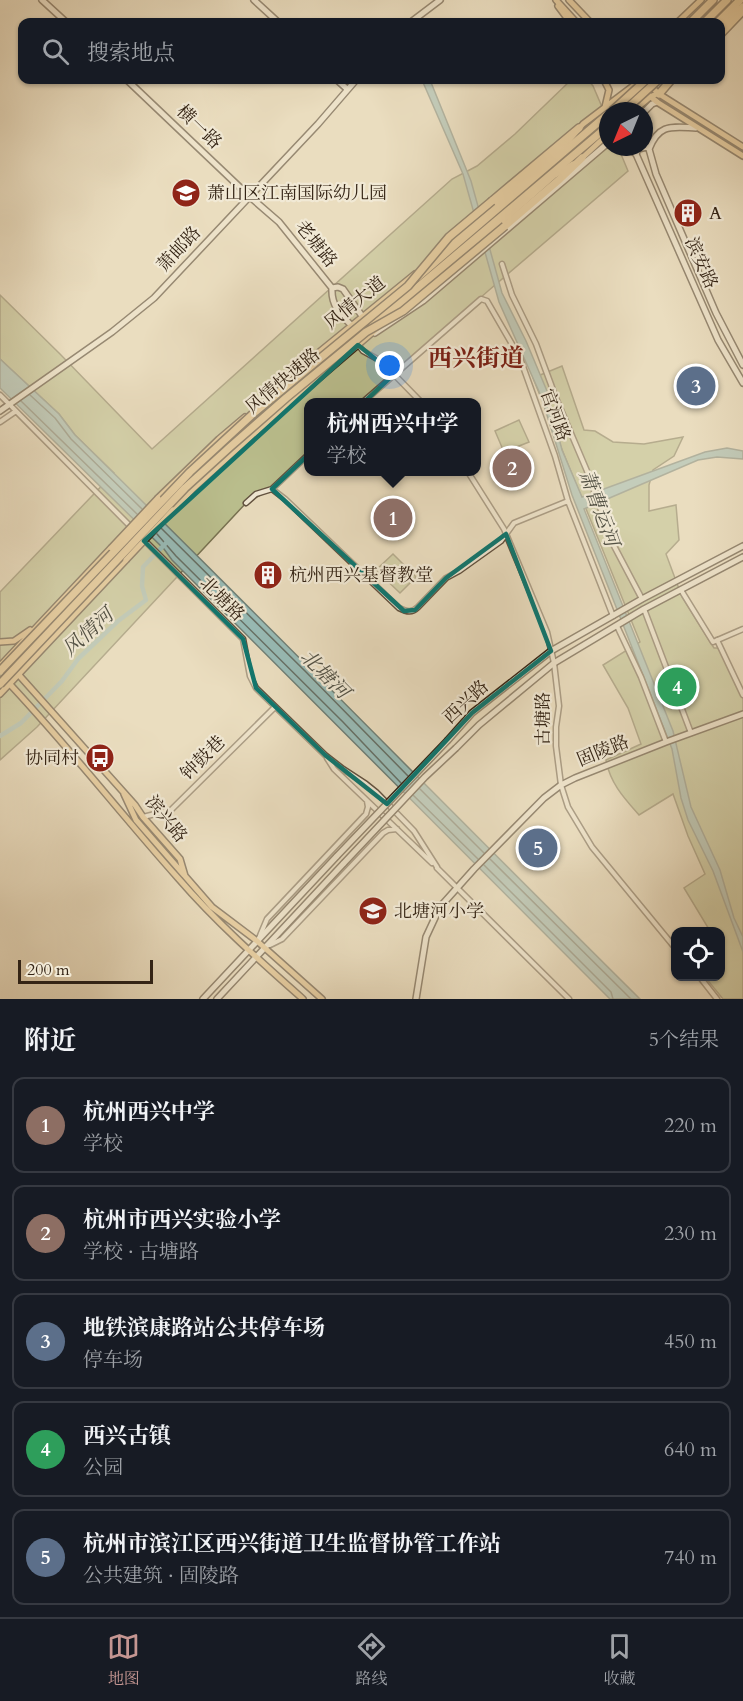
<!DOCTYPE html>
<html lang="zh">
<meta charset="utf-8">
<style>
body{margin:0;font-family:Cardo,"Noto Serif SC",serif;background:#242831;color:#f1f3f6}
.controls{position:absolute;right:18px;bottom:18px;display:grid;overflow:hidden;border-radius:12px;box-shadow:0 2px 4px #0004}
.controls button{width:54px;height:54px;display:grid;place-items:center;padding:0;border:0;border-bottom:2px solid #363941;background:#171b24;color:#f1f3f6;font:30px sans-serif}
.compass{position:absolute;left:599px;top:102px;width:54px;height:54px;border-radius:50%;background:#171b24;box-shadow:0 2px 4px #0004;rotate:223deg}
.scale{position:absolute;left:18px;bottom:15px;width:135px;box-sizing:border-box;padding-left:6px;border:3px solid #342415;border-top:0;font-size:16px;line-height:21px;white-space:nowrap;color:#342415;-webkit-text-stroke:4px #f1e9d5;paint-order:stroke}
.you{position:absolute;left:390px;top:366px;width:21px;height:21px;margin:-15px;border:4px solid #fff;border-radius:50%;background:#1a73e8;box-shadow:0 0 0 9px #1a73e833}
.badge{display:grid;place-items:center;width:39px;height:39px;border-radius:50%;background:#c59692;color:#fff;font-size:20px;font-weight:700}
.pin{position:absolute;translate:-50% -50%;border:3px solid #fff;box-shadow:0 2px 6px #0006}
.popup{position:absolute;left:304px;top:398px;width:177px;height:78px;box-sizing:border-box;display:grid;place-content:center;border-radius:12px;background:#171b24;filter:drop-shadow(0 2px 4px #0005);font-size:20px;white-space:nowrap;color:#9ea1a6}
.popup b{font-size:22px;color:#f1f3f6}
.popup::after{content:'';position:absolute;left:50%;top:100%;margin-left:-12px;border:12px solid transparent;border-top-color:#171b24}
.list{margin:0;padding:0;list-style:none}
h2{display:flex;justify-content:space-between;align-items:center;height:78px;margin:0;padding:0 24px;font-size:26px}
h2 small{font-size:20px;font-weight:400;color:#9ea1a6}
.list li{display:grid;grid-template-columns:39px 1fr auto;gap:18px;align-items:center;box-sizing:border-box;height:96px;margin:0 12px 12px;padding:0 12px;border:2px solid #363941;border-radius:12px}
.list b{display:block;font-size:22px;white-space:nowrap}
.list p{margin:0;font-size:20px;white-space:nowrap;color:#9ea1a6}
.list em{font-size:20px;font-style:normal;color:#9ea1a6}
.icon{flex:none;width:33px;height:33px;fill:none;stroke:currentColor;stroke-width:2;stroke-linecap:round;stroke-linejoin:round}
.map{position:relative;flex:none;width:743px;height:999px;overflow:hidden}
.search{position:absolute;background:#171b24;box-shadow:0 2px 4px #0004;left:18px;right:18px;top:18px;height:66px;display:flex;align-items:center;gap:15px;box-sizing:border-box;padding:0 21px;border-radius:12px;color:#9ea1a6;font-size:22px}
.sheet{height:618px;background:#171b24}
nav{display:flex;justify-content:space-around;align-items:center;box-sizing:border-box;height:84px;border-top:2px solid #363941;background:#171b24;font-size:16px;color:#9ea1a6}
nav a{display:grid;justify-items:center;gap:3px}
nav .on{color:#c59692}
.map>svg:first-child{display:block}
.green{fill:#bbc08f;stroke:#787252;stroke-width:1.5}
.water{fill:#98bbb6;stroke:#707f76;stroke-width:1.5}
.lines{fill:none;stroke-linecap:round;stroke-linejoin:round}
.shore{stroke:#667066;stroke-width:1.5}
.canal{stroke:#98bbb6;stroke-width:4.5}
.street-casing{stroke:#625240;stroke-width:7}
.secondary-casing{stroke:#342415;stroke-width:8}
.primary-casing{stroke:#342415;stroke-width:8}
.highway-casing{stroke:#342415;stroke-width:10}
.street{stroke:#f1e9d5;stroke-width:4}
.secondary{stroke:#f1e9d5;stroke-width:5}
.primary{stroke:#e5be80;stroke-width:5}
.highway{stroke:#e5be80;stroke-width:7}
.secondary-bridge-casing{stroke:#342415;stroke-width:8;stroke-linecap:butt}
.primary-bridge-casing{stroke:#342415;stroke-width:8;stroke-linecap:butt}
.highway-bridge-casing{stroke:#342415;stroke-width:10;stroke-linecap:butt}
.secondary-bridge{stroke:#f1e9d5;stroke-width:5}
.primary-bridge{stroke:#e5be80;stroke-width:5}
.highway-bridge{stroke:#e5be80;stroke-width:7}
.marked{fill:none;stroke:#0f766e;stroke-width:4.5;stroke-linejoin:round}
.labels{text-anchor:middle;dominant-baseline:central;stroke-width:4.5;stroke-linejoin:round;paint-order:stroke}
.street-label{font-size:18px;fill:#342415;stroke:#f1e9d5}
.poi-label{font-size:18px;fill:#342415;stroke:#f1e9d5;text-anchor:start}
.water-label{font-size:20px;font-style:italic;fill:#525145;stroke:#f1e9d5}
.district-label{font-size:24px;font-weight:bold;fill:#7a1f14;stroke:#f1e9d5}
</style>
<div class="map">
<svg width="743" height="999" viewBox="0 0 743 999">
<rect width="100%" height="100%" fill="#eaddbf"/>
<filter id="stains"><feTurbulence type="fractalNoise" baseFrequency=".00333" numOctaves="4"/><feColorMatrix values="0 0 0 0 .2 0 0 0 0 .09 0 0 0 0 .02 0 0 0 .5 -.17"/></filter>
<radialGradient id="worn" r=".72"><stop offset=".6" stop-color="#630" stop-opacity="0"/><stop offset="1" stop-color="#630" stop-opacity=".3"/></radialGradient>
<path class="green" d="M571,80H588L593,86L608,121V147H618L628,171L488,291L363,402H309V454L272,489L246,503L37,727L0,760V592L114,473L75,435L59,414L0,359V295L60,354L152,449L452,179L477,166L515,134Z
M562,366L584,430L595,431L613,442L644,444L683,437L674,456L653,470L649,485V511L676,505L679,540L666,554L682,597L712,645L714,648H719L743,693V999H723L705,977L720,976V932L710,931L684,888L705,874L688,836L673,794L639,815C624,798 610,783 606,760L641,744L628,708L603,665L640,642L533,378Z
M519,420L529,442L504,452L495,431Z
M393,554L416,577L400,593L376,570Z"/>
<path class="water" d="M422,80H430L471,181L502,293L526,341L547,391L562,450L582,497L705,452L727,448L743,451V459L717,457L698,460L584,509L673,731L691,807L720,870L734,918L743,937V952L713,871L688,820L681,798L672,749L572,495L541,396L499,302L463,174Z
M0,359L59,414L75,435C265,621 451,812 640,999H610C463,853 318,706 172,560L164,549L0,388Z"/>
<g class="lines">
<path class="shore" d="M30,395L55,418L71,439L142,509
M21,401L137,514
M161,528L306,672L408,776
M157,534L176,556L343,722L401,783
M420,789L484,853
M413,795L478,859
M490,859L631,999
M484,865L611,992L613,999"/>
<path class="canal" d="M0,736L21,723L62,681L78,659L118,621L146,600L142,586L143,567L166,543"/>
<g class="street-casing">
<path id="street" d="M502,264L512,295L536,344L556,398L587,471L613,544L642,599
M351,332V335L363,351L381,361L421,402
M0,395L133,529
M363,402L481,299L487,301L520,358L555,456L568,501L613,616
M0,422L16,411
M468,472L504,529L547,632L554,663L559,706L556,727V746L561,785L568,807L592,847L676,949
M272,489L309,454
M246,503L256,494L272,489L285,499L399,608C407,612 412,613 418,607L446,578L459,571L501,541L514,523L568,501
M144,540L243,639L250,676L256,688L325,755L343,769L366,784L376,792L414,831L437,867
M681,590L713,642L743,629
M644,609L691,733
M617,626L641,677L666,742
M717,640L743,695
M327,758L334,769L432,863
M143,817L171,810L275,707
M437,868L569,999
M259,938L267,919L366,814L368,807L367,801
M270,945L282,939L383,833L388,830L397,829
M699,976L717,999"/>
</g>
<g class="secondary-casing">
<path id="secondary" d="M42,0L66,22
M254,0L278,22
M411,22L440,0
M127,80L249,196L279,222L332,288
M337,80L347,89
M644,112L652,104L657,102
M628,147L636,154L718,340L743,383
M649,149C659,123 672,127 696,128
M636,154L638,149L647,147L649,149L656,174L716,313L743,365
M351,325C340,314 331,305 332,288L338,287L343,289L362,316
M375,333L423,301L608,143
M0,411L112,332L154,298L318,124L356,80
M448,740L472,713L551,651L642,599L743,546
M456,748L479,725L554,663L644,609L743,557
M203,999L337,856
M217,999L344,863
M416,999L426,937L440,907L474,869L544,798L561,785L575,778L666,742L743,714"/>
</g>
<g class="primary-casing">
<path id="primary" d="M556,0L576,22
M569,0L590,22
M558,6L570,22
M678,22L701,0
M720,36L743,12
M604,80L609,90L605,107
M631,80L657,102L743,156
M644,80L659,94L743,147
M633,111L650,97L661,92
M581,159L608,134
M440,252L566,144L583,124L641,80
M391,315L478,243L555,175L573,164
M280,388L318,353L415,274
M158,498L219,439L245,417
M173,510L192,490L256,432L380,326
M0,642L14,641L30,630
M0,666L111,548
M18,674L135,805L143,817L180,859L185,876L212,907L257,941L322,999
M4,678C65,742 119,812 178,878C216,922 259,960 303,999
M0,694L126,560
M124,794L136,820L184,875"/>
</g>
<g class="highway-casing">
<path id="highway" d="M691,22L713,0
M705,22L727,0
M718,22L740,0
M720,29L743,7
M659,94L671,80
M492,201L579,128
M505,226L560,179L582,158
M418,277L608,114
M372,326L608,126"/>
</g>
<use href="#street" class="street"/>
<use href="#secondary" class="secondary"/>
<use href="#primary" class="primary"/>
<use href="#highway" class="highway"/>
<g class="secondary-bridge-casing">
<path id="secondary-bridge" d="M337,856L448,740
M344,863L425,777L456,748"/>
</g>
<g class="primary-bridge-casing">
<path id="primary-bridge" d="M111,548L158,498
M126,560L173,510"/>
</g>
<g class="highway-bridge-casing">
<path id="highway-bridge" d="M612,111L646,80
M624,111L658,80
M0,671L190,472L255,412L408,286L449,237L492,201
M0,684L185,488L230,447L286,398L366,332L403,311L505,226"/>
</g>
<use href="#secondary-bridge" class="secondary-bridge"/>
<use href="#primary-bridge" class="primary-bridge"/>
<use href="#highway-bridge" class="highway-bridge"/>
</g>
<path d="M0 0H743V999H0ZM358,345L394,374L272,489L404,611L415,610L446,578L506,534L551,651L472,713L387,804L325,755L256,688L243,639L144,541Z" fill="#eaddbf" fill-opacity=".55" fill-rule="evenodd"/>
<path class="marked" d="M358,345L394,374L272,489L404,611L415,610L446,578L506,534L551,651L472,713L387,804L325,755L256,688L243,639L144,541Z"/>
<defs>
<g id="school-disc" transform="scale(1.5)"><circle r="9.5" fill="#8f2418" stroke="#f1e9d5"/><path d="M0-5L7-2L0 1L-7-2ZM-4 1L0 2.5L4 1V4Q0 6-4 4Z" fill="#fff"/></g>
<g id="building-disc" transform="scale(1.5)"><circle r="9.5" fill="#8f2418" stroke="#f1e9d5"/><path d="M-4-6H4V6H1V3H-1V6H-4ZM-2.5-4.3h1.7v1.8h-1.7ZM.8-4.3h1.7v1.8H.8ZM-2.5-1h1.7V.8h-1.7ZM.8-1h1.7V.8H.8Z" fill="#fff"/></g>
<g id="bus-disc" transform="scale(1.5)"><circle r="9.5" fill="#8f2418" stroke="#f1e9d5"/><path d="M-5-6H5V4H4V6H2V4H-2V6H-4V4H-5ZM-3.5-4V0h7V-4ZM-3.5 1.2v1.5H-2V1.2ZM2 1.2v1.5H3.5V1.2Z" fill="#fff"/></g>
</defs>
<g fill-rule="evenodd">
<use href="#school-disc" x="186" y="193"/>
<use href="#building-disc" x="688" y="213"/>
<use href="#building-disc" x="268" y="575"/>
<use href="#bus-disc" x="100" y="758"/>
<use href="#school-disc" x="373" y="911"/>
</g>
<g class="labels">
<g class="street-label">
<text transform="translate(199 127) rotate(44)">横一路</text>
<text transform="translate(316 244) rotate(51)">老塘路</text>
<text transform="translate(179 249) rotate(-47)">萧邮路</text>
<text transform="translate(701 263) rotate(66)">滨安路</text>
<text transform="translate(355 303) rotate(-39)">风情大道</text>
<text transform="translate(283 381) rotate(-40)">风情快速路</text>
<text transform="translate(555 415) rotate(70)">官河路</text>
<text transform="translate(222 599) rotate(45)">北塘路</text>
<text transform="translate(466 702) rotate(-43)">西兴路</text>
<text transform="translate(543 719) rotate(-90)">古塘路</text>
<text transform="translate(603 751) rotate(-22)">固陵路</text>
<text transform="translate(203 758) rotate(-45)">钟鼓巷</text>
<text transform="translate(166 819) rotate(51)">滨兴路</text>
</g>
<g class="poi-label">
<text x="207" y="193">萧山区江南国际幼儿园</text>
<text x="709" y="213">A</text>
<text x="289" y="575">杭州西兴基督教堂</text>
<text x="79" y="758" text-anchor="end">协同村</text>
<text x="394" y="911">北塘河小学</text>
</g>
<g class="water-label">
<text transform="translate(599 508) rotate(70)">萧曹运河</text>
<text transform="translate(88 632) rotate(-42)">风情河</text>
<text transform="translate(325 674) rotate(45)">北塘河</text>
</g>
<g class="district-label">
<text x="476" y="358">西兴街道</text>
</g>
</g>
<rect width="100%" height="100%" filter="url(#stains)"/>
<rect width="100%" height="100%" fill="url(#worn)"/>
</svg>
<div class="controls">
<button><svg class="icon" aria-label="locate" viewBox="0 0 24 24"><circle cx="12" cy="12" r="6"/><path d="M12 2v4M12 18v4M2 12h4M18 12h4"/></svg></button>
</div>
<svg class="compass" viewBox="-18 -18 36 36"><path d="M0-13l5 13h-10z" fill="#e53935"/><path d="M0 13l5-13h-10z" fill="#9ea1a6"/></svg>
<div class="scale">200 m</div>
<div class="you"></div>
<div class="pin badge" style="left:393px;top:518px;background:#8d6e63">1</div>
<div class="popup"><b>杭州西兴中学</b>学校</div>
<div class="pin badge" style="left:512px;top:468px;background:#8d6e63">2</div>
<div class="pin badge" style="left:696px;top:386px;background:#5c6f8a">3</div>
<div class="pin badge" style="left:677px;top:687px;background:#2e9e5b">4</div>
<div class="pin badge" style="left:538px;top:848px;background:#5c6f8a">5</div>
<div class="search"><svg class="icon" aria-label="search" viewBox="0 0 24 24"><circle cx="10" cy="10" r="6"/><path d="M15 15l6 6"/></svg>搜索地点</div>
</div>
<section class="sheet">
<h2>附近<small>5个结果</small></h2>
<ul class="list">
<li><span class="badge" style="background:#8d6e63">1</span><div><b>杭州西兴中学</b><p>学校</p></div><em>220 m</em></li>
<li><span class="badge" style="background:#8d6e63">2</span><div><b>杭州市西兴实验小学</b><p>学校 · 古塘路</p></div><em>230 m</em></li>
<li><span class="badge" style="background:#5c6f8a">3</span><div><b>地铁滨康路站公共停车场</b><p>停车场</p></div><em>450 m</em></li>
<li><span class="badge" style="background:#2e9e5b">4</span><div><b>西兴古镇</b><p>公园</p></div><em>640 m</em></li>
<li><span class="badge" style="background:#5c6f8a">5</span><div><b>杭州市滨江区西兴街道卫生监督协管工作站</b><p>公共建筑 · 固陵路</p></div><em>740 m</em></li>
</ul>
</section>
<nav>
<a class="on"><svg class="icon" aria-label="map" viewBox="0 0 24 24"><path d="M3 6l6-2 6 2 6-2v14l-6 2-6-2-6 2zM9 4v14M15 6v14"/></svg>地图</a>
<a><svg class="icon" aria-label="directions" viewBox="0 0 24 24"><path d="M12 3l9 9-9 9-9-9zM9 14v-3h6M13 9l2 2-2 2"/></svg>路线</a>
<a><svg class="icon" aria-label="saved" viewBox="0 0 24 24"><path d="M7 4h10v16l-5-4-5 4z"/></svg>收藏</a>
</nav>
